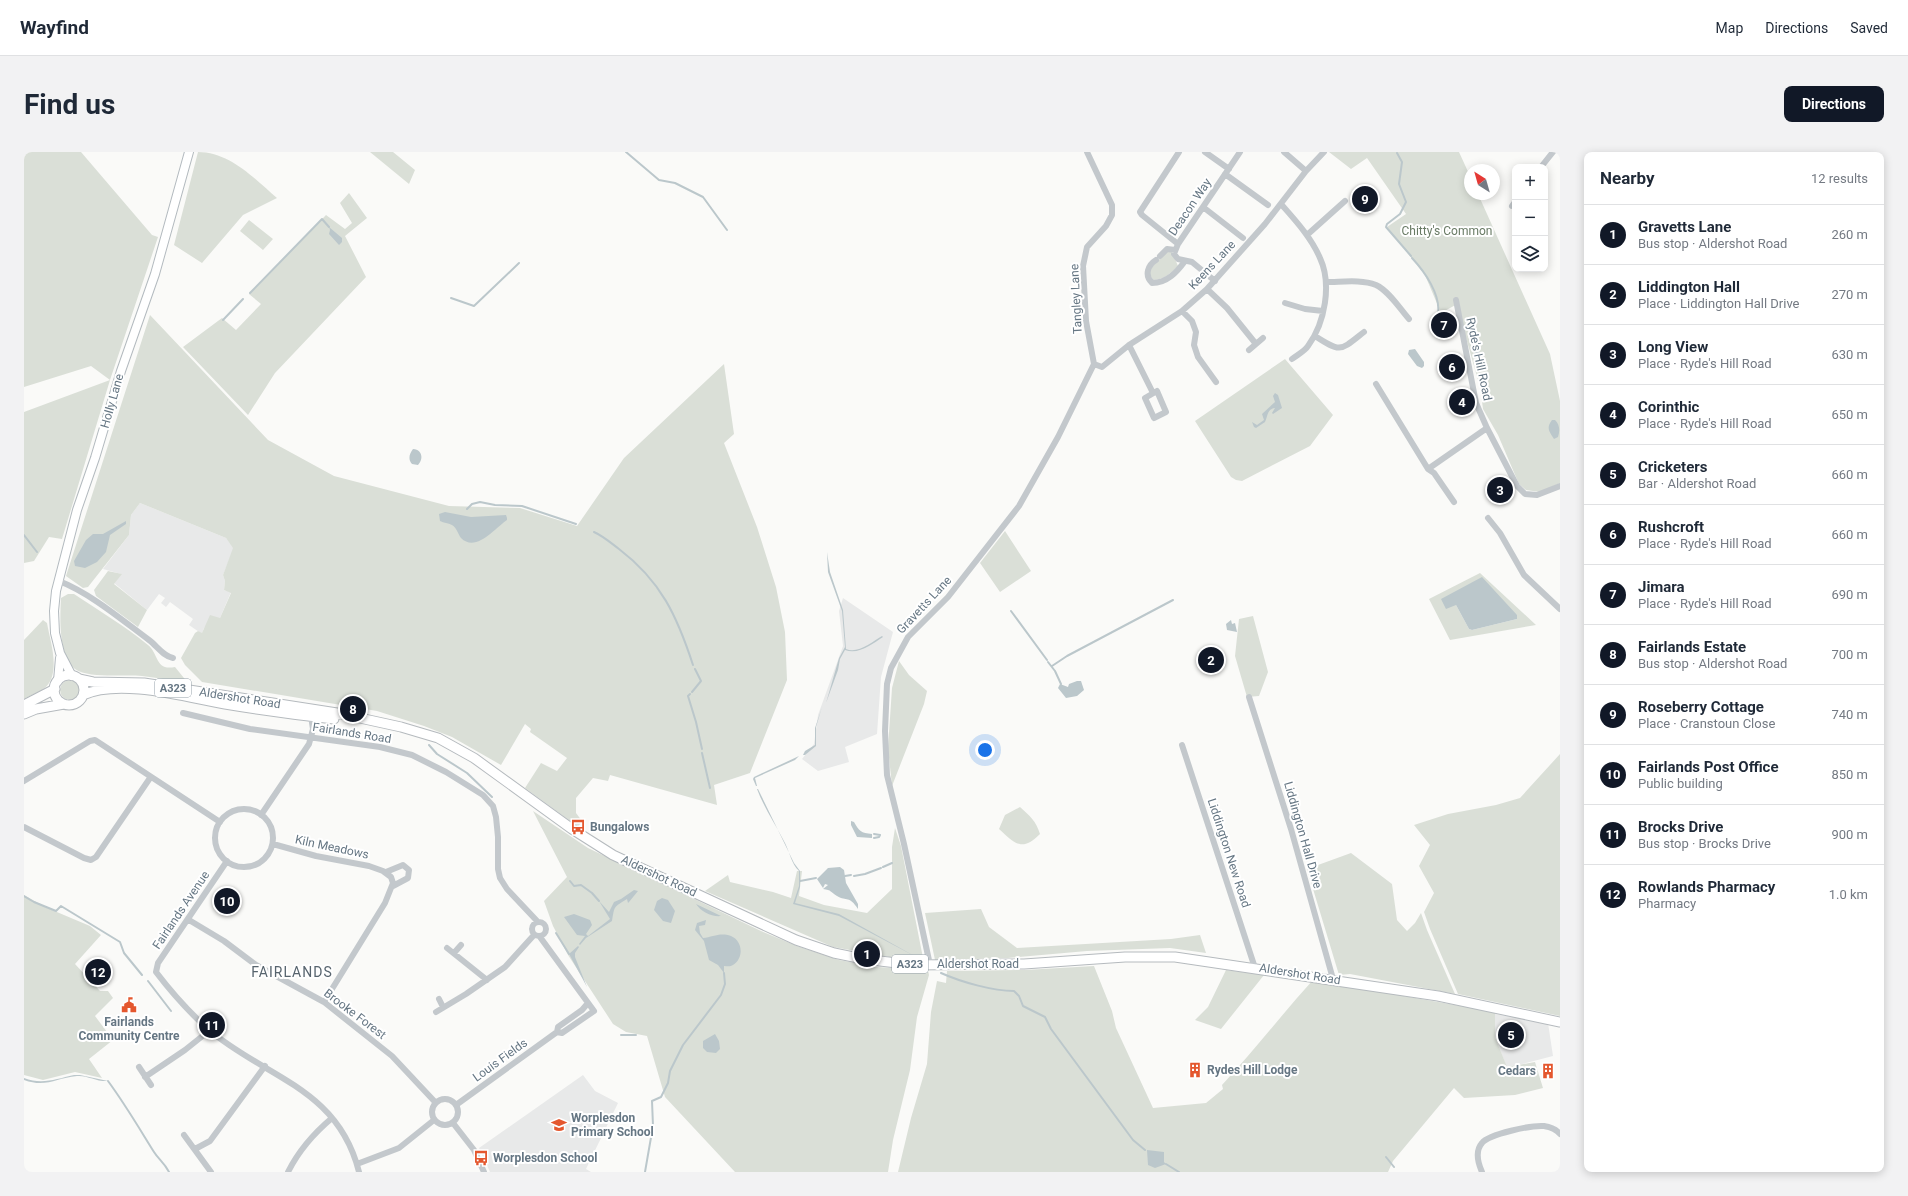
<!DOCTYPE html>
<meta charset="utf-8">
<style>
body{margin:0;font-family:Roboto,sans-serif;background:#f2f2f3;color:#1f2937}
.controls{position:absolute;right:12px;top:12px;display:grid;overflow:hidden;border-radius:8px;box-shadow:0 2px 10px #0003}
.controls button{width:36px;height:36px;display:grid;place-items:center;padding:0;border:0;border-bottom:1px solid #e0e1e3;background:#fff;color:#1f2937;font:20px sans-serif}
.compass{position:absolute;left:1440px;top:12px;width:36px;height:36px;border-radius:50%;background:#fff;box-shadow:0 2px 10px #0003;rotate:323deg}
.you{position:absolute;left:961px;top:598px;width:14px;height:14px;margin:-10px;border:3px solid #fff;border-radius:50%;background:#1a73e8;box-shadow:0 0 0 6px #1a73e833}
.badge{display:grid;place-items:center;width:26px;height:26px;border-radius:50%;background:#111827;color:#fff;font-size:13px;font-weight:700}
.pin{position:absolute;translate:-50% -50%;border:2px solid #fff;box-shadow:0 1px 4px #0006}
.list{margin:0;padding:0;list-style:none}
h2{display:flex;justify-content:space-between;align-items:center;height:52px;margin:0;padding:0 16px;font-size:17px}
h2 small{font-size:13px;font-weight:400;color:#747a83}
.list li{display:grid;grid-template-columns:26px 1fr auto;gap:12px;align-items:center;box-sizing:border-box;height:60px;padding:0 16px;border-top:1px solid #e0e1e3}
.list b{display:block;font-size:15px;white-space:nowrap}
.list p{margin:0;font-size:13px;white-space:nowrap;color:#747a83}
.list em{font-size:13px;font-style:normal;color:#747a83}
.icon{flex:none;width:22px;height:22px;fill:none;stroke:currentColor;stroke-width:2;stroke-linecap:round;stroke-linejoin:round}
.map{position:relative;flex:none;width:1536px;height:1020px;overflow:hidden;border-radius:8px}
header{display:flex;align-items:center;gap:24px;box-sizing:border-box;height:56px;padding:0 20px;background:#fff;border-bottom:1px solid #e0e1e3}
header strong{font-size:19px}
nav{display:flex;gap:22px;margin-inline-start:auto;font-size:14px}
.intro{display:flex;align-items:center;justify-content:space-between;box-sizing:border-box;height:96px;padding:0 24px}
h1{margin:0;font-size:28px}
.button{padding:10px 18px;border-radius:8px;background:#111827;color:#fff;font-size:14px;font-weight:700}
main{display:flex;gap:24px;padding:0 24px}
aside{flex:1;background:#fff;border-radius:8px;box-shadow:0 2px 10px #0003}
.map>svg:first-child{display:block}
.built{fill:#e8e9e9}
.green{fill:#dadfd7;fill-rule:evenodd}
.water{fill:#bbc7cb}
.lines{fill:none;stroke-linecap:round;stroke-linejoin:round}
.stream{stroke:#bbc7cb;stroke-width:2}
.secondary-casing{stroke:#b3babf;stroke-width:10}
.primary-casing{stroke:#b5babe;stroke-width:11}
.street{stroke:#c3c8cc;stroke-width:6}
.secondary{stroke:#fff;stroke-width:8}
.primary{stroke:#fff;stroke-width:9}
.labels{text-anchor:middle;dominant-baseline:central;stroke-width:4;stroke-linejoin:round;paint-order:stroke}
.shield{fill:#fff;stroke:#939fa8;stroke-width:1}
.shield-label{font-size:11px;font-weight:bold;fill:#657683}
.street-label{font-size:12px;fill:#657683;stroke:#fff}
.park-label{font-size:12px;fill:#687a64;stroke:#fff}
.poi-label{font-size:12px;font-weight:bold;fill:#657683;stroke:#fff;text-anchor:start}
.quarter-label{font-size:14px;letter-spacing:1px;fill:#57646e;stroke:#fff}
</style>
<header>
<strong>Wayfind</strong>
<nav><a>Map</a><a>Directions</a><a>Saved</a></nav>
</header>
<div class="intro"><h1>Find us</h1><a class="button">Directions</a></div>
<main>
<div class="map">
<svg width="1536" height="1020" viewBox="0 0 1536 1020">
<rect width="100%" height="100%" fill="#fafaf8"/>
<path class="built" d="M116,351L202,386L210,396L199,423L201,429L200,438L207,440L196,466L180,476L178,482L165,473L169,467L146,450L142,455L137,451L141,446L135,442L123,458L90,431L97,422L79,417L105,383L107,363Z
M819,446L869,480L857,525L853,582L821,595L825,610L794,619L778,607L790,592L794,563L819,494L815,459Z
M1471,862L1524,871L1529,904L1483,916L1471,885Z
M559,923L571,939L594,951L562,1017L567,1020H466L455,996Z"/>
<path class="green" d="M0,0H57L128,83L134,85L86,228L38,387L25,385L10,409L0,411V260L86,228L67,214L0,235Z
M174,0C206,0 231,27 253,46L219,63L178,111L150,93Z
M346,0H369L391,18L385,32Z
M1305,0H1435L1446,24V42H1454L1526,202L1536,249V331L1516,340L1502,338L1495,332L1474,283L1459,257L1456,235L1440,179L1435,151L1417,161L1401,123L1363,75L1382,62L1343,6L1327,17Z
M325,41L343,66L321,84L342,125L251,221L224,263L159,195L198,166L212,178L237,152L225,142L302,63L321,77L328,71L316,51Z
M225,68L249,87L239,98L216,79Z
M1143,99L1148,100L1154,114C1147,121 1139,128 1129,128L1125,121L1126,117Z
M126,163L244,288L310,324L425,354L496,356L553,374L600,306L700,212L710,282L700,291L733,375L752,435L761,480L763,528L726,621L690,633L693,653L586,623L584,629L569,626L552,646V661L558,669L554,675L501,636L517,611L533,619L543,606L506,580L507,577L501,572L477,613L428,585L400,574L353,559L178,530L161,513L157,506L171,481L174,479L178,481L186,463L196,466L207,441L200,438L201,429L199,423L209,396L202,386L116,351L107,363L105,383L64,435L59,436L42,424Z
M1261,207L1309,263L1286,294L1218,329L1212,328L1207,325L1171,269Z
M981,379L1007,419L976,440L956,411Z
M84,419L98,422L90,432L123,458L114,475L72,444L70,438Z
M1456,421L1512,473L1426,488L1405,447ZM1432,453L1493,463V467L1448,478L1445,477Z
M44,442H50C74,458 101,474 124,493C135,502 131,519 151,515L164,531C148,528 133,526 118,524C100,522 65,527 51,517C34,503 36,465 37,446Z
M1229,464L1244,520L1235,544L1223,545L1211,504L1215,467Z
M19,468L23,471C26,489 37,519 22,535C16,540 7,543 0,547V488Z
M875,509L885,523L903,539L900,552L868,634L864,596L868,536Z
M36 538a10 10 0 1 1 20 0a10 10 0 1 1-20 0Z
M1536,602V864L1434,842L1406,777L1400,760L1410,741L1395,714L1406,693L1390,673L1424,662L1472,653L1496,646Z
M996,655C1006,664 1012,669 1016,682C998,700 991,692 975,677L981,663Z
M509,659L564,696L737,779L773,794L815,808L853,815L904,818L905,823L893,865L886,918L869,988L864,1020H711L641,945L623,884L602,880L589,872L544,803L529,774L520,749L543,725Z
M871,676L877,694L899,806L895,808L871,806L809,795L681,739L704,723L706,730L749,740L767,746L773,719H778L775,744L800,753L843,761L868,737V695Z
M1327,701L1368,732L1373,768L1383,779L1391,771L1397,761L1403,778L1431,842L1326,822L1315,823L1283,717Z
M0,743L21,755L66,774L77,783L51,812L76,839H84L89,846L71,864L89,888L65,907L78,926L51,920L19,928L0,923Z
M957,757L965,775L993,796L1147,787L1176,783L1182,801L1146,796L1063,799L984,806L911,808L901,761Z
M1070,814L1088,859L1092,876L1129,956L1182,951L1199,937L1198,933C1230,899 1258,862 1289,828L1471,860V885L1483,915L1511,910L1519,936L1491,943L1440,946L1430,936L1369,1009L1364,1020H874L887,966L903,912L907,860L913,829L922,831L923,819L1001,818Z
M1202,818L1240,823L1197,877L1171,868L1184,855Z"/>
<path class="water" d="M305,75L318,86V90L315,93L305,82L306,78Z
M1450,189L1455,197L1456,203L1454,206L1451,205L1450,198L1449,197L1448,190Z
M1391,197L1400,210V214L1398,216L1393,214L1384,202L1385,198Z
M1251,241L1254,243L1258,256L1249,262L1248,261L1251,256C1243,257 1244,264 1241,270L1232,276L1230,275L1228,270L1233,273L1240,268L1238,262L1251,250L1249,244Z
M1528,268H1531C1536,273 1536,279 1534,285L1530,287C1525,279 1522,276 1528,268Z
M389,297C398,297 400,307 394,313L388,312C384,308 385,302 389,297Z
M421,360L447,365L482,363L483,366V368C471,376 452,401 437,386C434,382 433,376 428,373C424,371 420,371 416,369L415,362Z
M102,369V372L86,383L82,400L73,410L61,416L51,414L50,409L62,388L69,382H79Z
M803,400L806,420L819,458L822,497C834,502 848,490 858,484L859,485C848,492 835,503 821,498L816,507L814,518L802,551L815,506L821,495L818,459L804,420Z
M1458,425L1493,463V467L1448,478L1445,477L1432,453L1422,457L1417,447Z
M1207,468L1208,472L1211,471L1213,480L1203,478L1202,472Z
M1053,529H1057L1060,538L1053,544L1042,546L1034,536L1036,532L1044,535L1045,532Z
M798,555L792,575V594L781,603H779L781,599L791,593V576Z
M775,604L771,608L731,626L733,634H732L729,627L730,625Z
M733,637H734L770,711L776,719V735L771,751L815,762L894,806L815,764L769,752L775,734V719C767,711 766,701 761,691C752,673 740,656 733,637Z
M827,669L830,670C835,679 837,681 848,682V686L833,685L827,673Z
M816,715L820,718L822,731L834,752V757C825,743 823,750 813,744C806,740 808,738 799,737L804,733L801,732L799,736L793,727L804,716Z
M610,738L614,739L605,750L604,751L603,747C589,756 591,753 588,769L562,786L556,793L555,792L561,784L553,783L540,765L550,762L566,768L568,773L562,782L564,784L586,767L575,749L585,760L590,750L597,747Z
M638,746L644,748L651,759L647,771L639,769L630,758L633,749Z
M672,752L697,764C688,765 677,760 672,752Z
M682,768L681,773L675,774L676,781L679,786C689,785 696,780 707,784C719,789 720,806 709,813C706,815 703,814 700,814V821L694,813L685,808L680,789L671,778L673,771Z
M554,794L555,795L551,801V805L563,835L545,802Z
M691,882L695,889L696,897L692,901L683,900L679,896V889Z
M50,923H56L84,929C73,930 63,923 53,924C32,926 22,936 0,928V926C18,933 32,927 50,923Z
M1123,998L1140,1000V1010L1142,1012L1131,1016L1124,1013Z"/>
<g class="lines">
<path class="stream" d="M602,0L635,28L651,31L679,45L703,78
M1373,1L1378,10L1375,32L1382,50L1376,62L1363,72L1362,75L1387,104
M1388,106C1401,120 1417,143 1414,162
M226,141L298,67L305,75
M427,146L450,154L495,111
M199,168L219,147
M443,357L448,352L456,350L471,353L498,354L552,372
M570,380C579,384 587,391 595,397C637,429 653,464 669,513
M0,383L13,400
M987,459L1023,508
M1024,510L1031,519L1037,532
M1028,514L1043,504L1149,448
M668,540L677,529L671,517
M666,542L664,544L672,570L678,597
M405,593L413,602L443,621L468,645
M678,601L686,636
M850,686L855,685L856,683L850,682
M859,715L868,711
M821,724L827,723
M830,724L841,722L857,716
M546,729L550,734L557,733L568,741L575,749
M776,729L792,726
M0,744L10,750L32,759L37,754L96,790L100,801L118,823
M532,781L545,802
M917,821C937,830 969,839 990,839L995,844L999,854L1021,865L1027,877L1109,988L1121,998
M124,829L147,859
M597,883H612
M84,929C101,952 115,976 130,1000C135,1008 140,1010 145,1020
M1362,1005L1370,1015
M1142,1012L1155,1020
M621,1020L629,974L628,949L637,945L644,931L646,919L659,893L697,843L701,832L700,821"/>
<g class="secondary-casing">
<path id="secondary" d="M48,524L36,501L31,481L30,459L32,439L53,358L71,306L97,219L131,122L165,0
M34,529L36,506"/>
</g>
<g class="primary-casing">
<path id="primary" d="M30 538a15 15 0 1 1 30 0a15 15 0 1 1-30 0Z
M55,527L69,530L120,531L313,561L377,575L414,586L450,606L548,677L589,703L772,788L810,801L839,807L890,813L1000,812L1101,805H1151L1414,844L1536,870
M59,543C95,526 162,545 201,552C237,558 274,563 310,567
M0,553L31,537
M0,562L12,557L40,552"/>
</g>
<path class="street" d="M1063,0L1088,53V63L1082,74L1063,95L1059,114L1062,169L1070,212
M1181,0L1205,17
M1260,0L1282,19
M1517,15L1529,0
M1201,22L1244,53
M1491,50L1488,54L1491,55
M1257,52C1271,68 1287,85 1296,106C1308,132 1301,171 1284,194C1281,199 1273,203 1268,207
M1179,55L1219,86
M1283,83L1321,49
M1154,92L1118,63L1116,60L1155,0
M1136,104L1143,97L1151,98
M1132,108C1124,113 1120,123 1128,131C1143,131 1153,120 1161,109
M1191,129L1168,110L1154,107L1150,102L1154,92L1216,0
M1302,130C1318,130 1337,127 1352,133C1365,139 1376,157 1385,167
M1183,137L1203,156L1232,192
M1432,148L1452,251L1463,276L1493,334L1501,342L1513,343L1536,334
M1261,151L1281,157L1299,159
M1158,159L1168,169L1172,180L1170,193L1174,205L1192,230
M1291,184C1317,201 1316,199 1340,180
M1105,193L1129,241
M1225,198L1239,186
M1070,212L1078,215L1105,193L1158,159L1183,137L1241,72L1282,19L1300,0
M1352,232L1404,317L1410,321L1430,350
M1133,239L1142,260L1130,266L1121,246Z
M1404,317L1463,276
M1464,366L1476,381L1500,423L1536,457
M35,429C66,441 98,468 125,488C133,494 139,504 149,506
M1225,545L1267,677L1309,827
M159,561L226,577L356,595L388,603L422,620L459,643L469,654L472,665L474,685V717L476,726L483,737L514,770
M1158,593L1231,816
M0,629L66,589L71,588L196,670
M191 686a29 29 0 1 1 58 0a29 29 0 1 1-58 0Z
M237,663L285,592L289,577L287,564
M0,675L60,706L67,708L72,705L126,626
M249,692L292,704L345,714L359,719L367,725L369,731L361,751L300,850
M203,709L134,811L132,820C148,841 165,860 185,878C242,926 314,936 335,1020
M362,720L379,713L385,718L384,726L369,734
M165,768L200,789L232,813L300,850L368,904L412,951
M508 777a7 7 0 1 1 14 0a7 7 0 1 1-14 0Z
M516,785L570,859L538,881L533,880
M423,796L463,828
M430,801L437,793
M906,813L880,692L863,623L861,579L863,532L867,516L884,485L924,445L995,354L1034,285L1070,212
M415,847L419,855
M412,860L442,842L481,815L510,783
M115,915L127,933
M121,925L161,898L186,878
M408 960a13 13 0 1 1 26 0a13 13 0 1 1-26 0Z
M432,953L533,880L534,875L558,858L564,851
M429,971L450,998L460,1020
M160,983L187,1020
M171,997L186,989L241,914
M333,1012L375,996L410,968
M264,1020C275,998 289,982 308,966
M1458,1020C1454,1011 1451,999 1458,991C1465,982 1508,973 1520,974C1526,975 1532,977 1536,982"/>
<use href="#secondary" class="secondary"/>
<use href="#primary" class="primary"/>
</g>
<defs>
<g id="bus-bare" transform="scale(1.2)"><path d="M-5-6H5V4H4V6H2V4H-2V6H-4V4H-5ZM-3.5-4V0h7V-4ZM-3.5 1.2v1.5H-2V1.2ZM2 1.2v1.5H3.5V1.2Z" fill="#e4572e" stroke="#fff" stroke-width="2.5" paint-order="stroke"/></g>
<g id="civic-bare" transform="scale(1.2)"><path d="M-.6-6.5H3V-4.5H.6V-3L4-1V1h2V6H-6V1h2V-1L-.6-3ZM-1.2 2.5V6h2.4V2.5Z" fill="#e4572e" stroke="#fff" stroke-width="2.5" paint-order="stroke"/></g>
<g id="building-bare" transform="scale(1.2)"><path d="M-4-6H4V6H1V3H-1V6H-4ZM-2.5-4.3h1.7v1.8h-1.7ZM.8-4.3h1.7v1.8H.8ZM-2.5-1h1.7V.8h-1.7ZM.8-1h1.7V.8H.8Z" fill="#e4572e" stroke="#fff" stroke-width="2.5" paint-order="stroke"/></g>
<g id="school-bare" transform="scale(1.2)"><path d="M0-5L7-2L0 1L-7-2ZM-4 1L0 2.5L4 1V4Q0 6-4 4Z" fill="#e4572e" stroke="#fff" stroke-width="2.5" paint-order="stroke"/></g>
</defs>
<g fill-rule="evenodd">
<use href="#bus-bare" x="554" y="675"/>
<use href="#civic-bare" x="105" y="853"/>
<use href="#building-bare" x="1171" y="918"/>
<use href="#building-bare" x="1524" y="919"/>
<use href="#school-bare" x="535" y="973"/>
<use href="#bus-bare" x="457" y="1006"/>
</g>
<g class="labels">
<g class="shield">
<rect x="131" y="527" width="36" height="18" rx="3"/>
<rect x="868" y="803" width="36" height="18" rx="3"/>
</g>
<g class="shield-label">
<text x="149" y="536">A323</text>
<text x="886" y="812">A323</text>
</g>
<g class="street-label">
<text transform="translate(1166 55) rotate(-56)">Deacon Way</text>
<text transform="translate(1188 113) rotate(-47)">Keens Lane</text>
<text transform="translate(1052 147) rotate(-93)">Tangley Lane</text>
<text transform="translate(1455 207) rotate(78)">Ryde's Hill Road</text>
<text transform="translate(88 249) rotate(-74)">Holly Lane</text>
<text transform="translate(900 453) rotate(-47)">Gravetts Lane</text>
<text transform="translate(216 546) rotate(9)">Aldershot Road</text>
<text transform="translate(328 581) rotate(9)">Fairlands Road</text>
<text transform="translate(1279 683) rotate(74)">Liddington Hall Drive</text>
<text transform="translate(308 695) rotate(12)">Kiln Meadows</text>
<text transform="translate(1205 701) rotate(72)">Liddington New Road</text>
<text transform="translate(635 724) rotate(25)">Aldershot Road</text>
<text transform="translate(157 758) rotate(-56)">Fairlands Avenue</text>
<text x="954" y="812">Aldershot Road</text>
<text transform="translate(1276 822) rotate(9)">Aldershot Road</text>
<text transform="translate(331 862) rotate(37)">Brooke Forest</text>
<text transform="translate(476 908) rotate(-36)">Louis Fields</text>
</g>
<g class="park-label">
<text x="1423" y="79">Chitty's Common</text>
</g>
<g class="poi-label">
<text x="566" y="675">Bungalows</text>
<text x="105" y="870" text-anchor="middle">Fairlands<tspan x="105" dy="14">Community Centre</tspan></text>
<text x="1183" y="918">Rydes Hill Lodge</text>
<text x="1512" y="919" text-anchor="end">Cedars</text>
<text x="547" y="966">Worplesdon<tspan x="547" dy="14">Primary School</tspan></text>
<text x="469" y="1006">Worplesdon School</text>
</g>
<g class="quarter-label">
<text x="268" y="820">FAIRLANDS</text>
</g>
</g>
</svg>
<div class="controls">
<button>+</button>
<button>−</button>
<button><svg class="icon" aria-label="layers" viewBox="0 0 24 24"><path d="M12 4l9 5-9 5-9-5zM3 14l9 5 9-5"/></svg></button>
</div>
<svg class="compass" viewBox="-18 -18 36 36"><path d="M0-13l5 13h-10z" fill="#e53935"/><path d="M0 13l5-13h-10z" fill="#747a83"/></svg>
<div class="you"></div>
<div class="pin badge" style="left:843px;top:802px">1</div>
<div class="pin badge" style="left:1187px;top:508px">2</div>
<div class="pin badge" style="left:1476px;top:338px">3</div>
<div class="pin badge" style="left:1438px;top:250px">4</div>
<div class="pin badge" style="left:1487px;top:883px">5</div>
<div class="pin badge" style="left:1428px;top:215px">6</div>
<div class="pin badge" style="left:1420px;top:173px">7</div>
<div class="pin badge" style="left:329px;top:557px">8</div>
<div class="pin badge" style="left:1341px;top:47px">9</div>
<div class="pin badge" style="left:203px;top:749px">10</div>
<div class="pin badge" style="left:188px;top:873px">11</div>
<div class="pin badge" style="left:74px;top:820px">12</div>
</div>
<aside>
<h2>Nearby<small>12 results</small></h2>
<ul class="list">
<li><span class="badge">1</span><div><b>Gravetts Lane</b><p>Bus stop · Aldershot Road</p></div><em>260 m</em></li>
<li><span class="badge">2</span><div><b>Liddington Hall</b><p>Place · Liddington Hall Drive</p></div><em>270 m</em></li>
<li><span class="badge">3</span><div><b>Long View</b><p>Place · Ryde's Hill Road</p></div><em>630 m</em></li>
<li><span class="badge">4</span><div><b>Corinthic</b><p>Place · Ryde's Hill Road</p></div><em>650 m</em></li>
<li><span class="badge">5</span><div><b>Cricketers</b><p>Bar · Aldershot Road</p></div><em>660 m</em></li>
<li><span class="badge">6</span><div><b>Rushcroft</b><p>Place · Ryde's Hill Road</p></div><em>660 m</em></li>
<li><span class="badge">7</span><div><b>Jimara</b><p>Place · Ryde's Hill Road</p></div><em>690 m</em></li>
<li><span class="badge">8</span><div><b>Fairlands Estate</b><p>Bus stop · Aldershot Road</p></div><em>700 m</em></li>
<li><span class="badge">9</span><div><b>Roseberry Cottage</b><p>Place · Cranstoun Close</p></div><em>740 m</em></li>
<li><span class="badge">10</span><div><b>Fairlands Post Office</b><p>Public building</p></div><em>850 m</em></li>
<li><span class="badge">11</span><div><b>Brocks Drive</b><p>Bus stop · Brocks Drive</p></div><em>900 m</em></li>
<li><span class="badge">12</span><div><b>Rowlands Pharmacy</b><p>Pharmacy</p></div><em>1.0 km</em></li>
</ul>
</aside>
</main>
